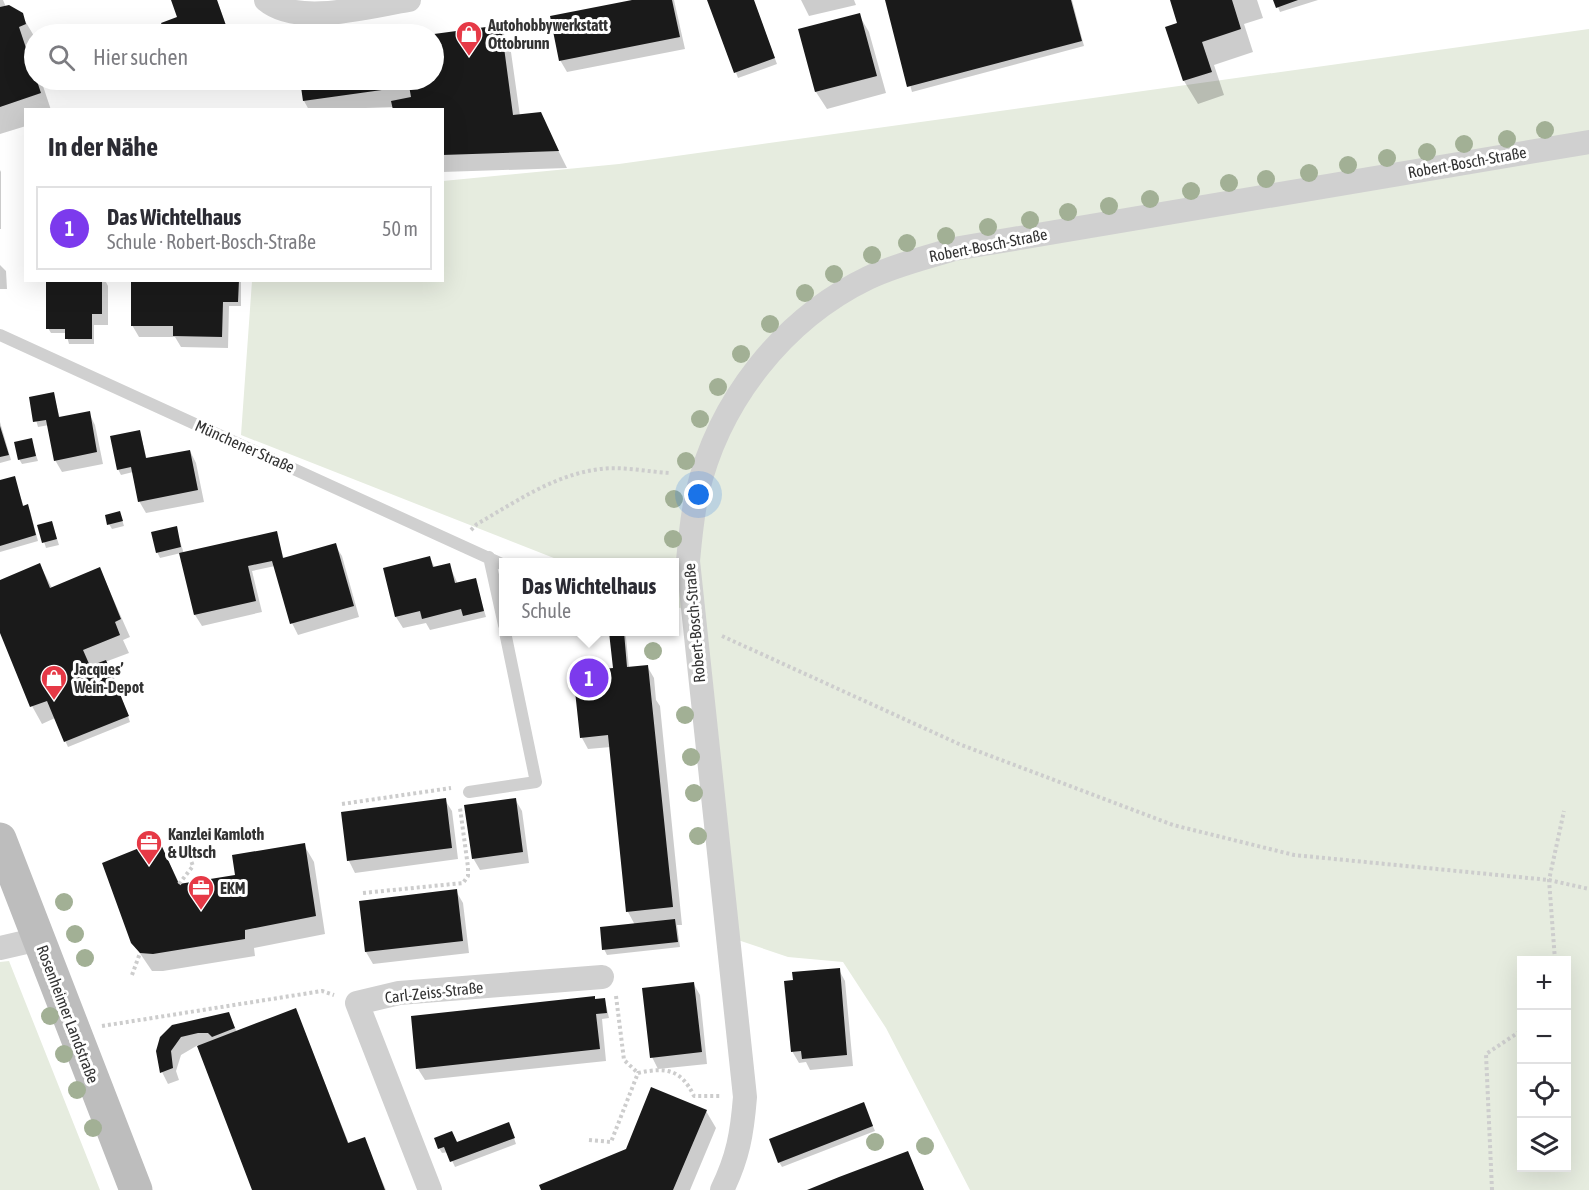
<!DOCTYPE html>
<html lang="de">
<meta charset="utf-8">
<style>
body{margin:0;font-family:"Asap Condensed",sans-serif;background:#f2f2f3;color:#2b2b33}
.controls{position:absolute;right:18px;bottom:18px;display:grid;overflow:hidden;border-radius:0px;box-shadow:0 6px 24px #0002}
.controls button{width:54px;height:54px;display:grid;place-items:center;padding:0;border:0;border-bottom:2px solid #e1e1e2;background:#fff;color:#2b2b33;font:30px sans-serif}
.you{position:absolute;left:699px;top:495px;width:21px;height:21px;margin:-15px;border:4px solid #fff;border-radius:50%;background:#1a73e8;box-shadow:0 0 0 9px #1a73e833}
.badge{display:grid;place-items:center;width:39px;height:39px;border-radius:50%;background:#7c3aed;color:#fff;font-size:20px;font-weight:700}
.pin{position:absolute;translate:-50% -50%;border:3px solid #fff;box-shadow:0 2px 6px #0006}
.popup{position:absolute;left:499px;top:558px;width:180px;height:78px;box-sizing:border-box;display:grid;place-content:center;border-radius:0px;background:#fff;filter:drop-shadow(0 2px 4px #0005);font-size:20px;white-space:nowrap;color:#7c7c81}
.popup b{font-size:22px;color:#2b2b33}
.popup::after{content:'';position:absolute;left:50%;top:100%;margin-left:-12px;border:12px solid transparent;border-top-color:#fff}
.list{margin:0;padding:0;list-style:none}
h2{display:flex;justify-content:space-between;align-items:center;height:78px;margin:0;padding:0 24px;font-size:26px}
h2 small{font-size:20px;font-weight:400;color:#7c7c81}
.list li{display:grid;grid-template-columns:39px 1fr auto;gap:18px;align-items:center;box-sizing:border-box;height:84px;margin:0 12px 12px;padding:0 12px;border:2px solid #e1e1e2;border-radius:0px}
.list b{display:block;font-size:22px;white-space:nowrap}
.list p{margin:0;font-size:20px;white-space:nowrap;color:#7c7c81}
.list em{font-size:20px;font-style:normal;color:#7c7c81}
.icon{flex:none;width:33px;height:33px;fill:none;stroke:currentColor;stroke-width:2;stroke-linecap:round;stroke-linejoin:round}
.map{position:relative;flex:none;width:1589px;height:1190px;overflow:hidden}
.search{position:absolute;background:#fff;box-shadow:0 6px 24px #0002;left:24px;top:24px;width:420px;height:66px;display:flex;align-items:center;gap:15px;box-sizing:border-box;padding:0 21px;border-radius:33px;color:#7c7c81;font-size:22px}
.panel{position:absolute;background:#fff;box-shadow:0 6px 24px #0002;left:24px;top:108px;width:420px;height:174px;border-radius:0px}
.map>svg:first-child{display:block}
.green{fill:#e6ecdf;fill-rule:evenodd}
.shadow{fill:#0003}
.building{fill:#1a1a1a}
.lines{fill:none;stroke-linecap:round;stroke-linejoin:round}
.path{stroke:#cdcdcd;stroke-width:4;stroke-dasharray:3 3;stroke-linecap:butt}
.lane{stroke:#d0d0d0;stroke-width:12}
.street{stroke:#d0d0d0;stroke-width:24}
.secondary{stroke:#bdbdbd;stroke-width:33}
.tree{fill:#a2b095}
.labels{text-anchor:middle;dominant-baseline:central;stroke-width:6;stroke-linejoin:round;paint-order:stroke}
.poi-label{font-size:16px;font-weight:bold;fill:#333;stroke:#fff;text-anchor:start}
.street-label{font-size:16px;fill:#333;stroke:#fff}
</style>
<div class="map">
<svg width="1589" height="1190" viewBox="0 0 1589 1190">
<rect width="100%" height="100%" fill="#fff"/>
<path class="green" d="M1589,29V1190H970L886,1028L843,962L788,957L735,939L702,617L675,606L674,562H564L241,435L252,281L442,280L443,181L619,164ZM1522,960H1566V1168H1522Z
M9,961L100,1190H0V962Z"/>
<path class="shadow" d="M0,0H3L6,7L21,14L34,36V49L31,50L34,60V80H41L51,110H26V126L0,134Z
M172,0H217L229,34H167L163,24L179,18Z
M640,0H674L685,49L567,72L560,60Z
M709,0H753L777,64L738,78Z
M801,0H854L856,5L809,16Z
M886,0H1072L1084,46L912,92Z
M1171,0H1257L1263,18L1244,24L1253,52L1214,65L1224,95L1198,104L1184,81L1167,28L1179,24Z
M1275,0H1318L1280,12Z
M859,15L869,32L886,93L827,109L816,92L800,30Z
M500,27L510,45L520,116L540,114L567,168L442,172V110L394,107L309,110L304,101L301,80H434V36Z
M0,170L1,172V229H0Z
M0,265L6,271L7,289H0Z
M48,280H105L108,286V325H94V344H69L66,333H51L48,328Z
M133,280H241V306H229L228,348L181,347L175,337H139L132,325Z
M53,394L60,418L89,413L95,425L103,464L62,472L55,460L49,425L38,427L30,398Z
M0,422L11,460L0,463Z
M140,432L147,460L190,451L196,463L204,502L146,513L139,501L133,472L121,475L118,469Z
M31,440L38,461L22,464L19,459Z
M14,478L24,507L27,506L30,511L38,541L0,552V482Z
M120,513L124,526L112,529L109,524Z
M52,523L59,545L46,548L39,526Z
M176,528L184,554L276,533L284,559L335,545L342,556L359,617L298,635L292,623L275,566L252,571L262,612L202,626L195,615L181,553L160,558L157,552Z
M430,558L435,568L449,565L458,584L475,579L486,617L430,630L426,623L403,628L396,617Z
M40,565L52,588L100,569L130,637L123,640L129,653L105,662L115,679L130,722L68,747L55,718L42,724L32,706L0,629V581Z
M623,632L626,637L629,668L647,666L654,678L656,700L660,706L682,925H677L680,947L607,955L604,949L635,925L628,912L611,747L588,749L582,738L614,670L610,633Z
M515,799L522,811L529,863L480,870L473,858Z
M445,800L452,811L458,859L355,873L349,861L342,813Z
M159,842L180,885L237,877L304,845L314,862L325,934L254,948L255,956L163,971H152L133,943Z
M456,891L463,903L469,953L373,964L366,952L360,902Z
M839,970L845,981L853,1066L810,1070L806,1062L799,1063L792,1051Z
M693,983L700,995L707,1064L658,1069L652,1057Z
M605,1000L609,1018L602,1019L606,1061L425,1080L418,1069Z
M228,1014L237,1032L307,1038L349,1144L364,1139L386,1190H254L198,1045L181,1055L176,1071L179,1080L168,1084L162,1072L161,1038Z
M866,1110L875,1131L782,1167L779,1162Z
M706,1111L716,1128L690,1190H542Z
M511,1129L516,1144L455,1167L448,1152L442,1153L439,1148Z
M908,1153L924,1190H811Z"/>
<path class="building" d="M171,0H217L229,34H166L161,23L177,17Z
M632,0H672L680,37L559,61L550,16Z
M707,0H754L775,58L734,73Z
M885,0H1071L1082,41L907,87Z
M1170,0H1232L1241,29L1202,42L1212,72L1183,81L1165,27L1177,23Z
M1273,0H1298L1276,8Z
M9,5L23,13L26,24L19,27L41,93L0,107V7Z
M860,13L877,76L815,92L798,29Z
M501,25L513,115L541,112L559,151L442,155V110H393L391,101L411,97L408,80H434V34Z
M300,80H401V81L388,83L389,89L303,101Z
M46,280H102V314H92V339H65V329H46Z
M131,280H239L238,302H223L222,337L173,336V326H131Z
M54,392L59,417L90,411L97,452L54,461L46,420L33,422L29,397Z
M0,426L9,455L0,457Z
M140,430L146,458L190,450L198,490L138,502L131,467L117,470L110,436Z
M32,438L36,456L18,460L14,442Z
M15,476L23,506L28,504L36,535L0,546V480Z
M120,511L123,521L107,525L105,515Z
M52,521L57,539L42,543L37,525Z
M177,526L181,547L156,553L151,532Z
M277,531L283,558L336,543L354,606L290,624L272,561L248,566L256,601L194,615L179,553Z
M430,556L433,567L450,563L455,583L476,578L484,611L463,616L461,609L422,619L420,611L395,617L383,568Z
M40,563L50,588L100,567L121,619L115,622L120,635L83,650L90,666L106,660L129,716L64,742L47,701L30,707L0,633V580Z
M609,632H624L627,667L648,665L673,907L626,912L608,735L580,738L573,672L613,668Z
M446,798L452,848L347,861L341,812Z
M516,798L523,852L472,859L464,805Z
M159,840L179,884L235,875L232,855L305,843L316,916L245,930V939L153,954L140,953L131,943L102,863Z
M457,889L463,941L365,952L359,901Z
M675,919L678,942L602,950L600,927Z
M840,968L847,1055L802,1059L801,1051L791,1052L784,981L793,980L792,972Z
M694,982L702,1052L650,1058L642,988Z
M595,996V999L605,998L607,1013L596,1014L600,1049L416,1069L411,1016Z
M296,1008L348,1143L365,1137L385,1190H252L197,1046Z
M229,1012L235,1028L212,1037L208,1033H198L181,1037L171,1051L173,1068L160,1073L156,1051L160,1037L172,1025Z
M651,1087L707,1110L673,1190H541L539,1185L626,1149Z
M864,1102L873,1126L778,1163L769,1139Z
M509,1122L515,1138L450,1162L444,1147L438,1149L434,1138L452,1131L457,1142Z
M908,1151L924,1190H807L839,1177Z"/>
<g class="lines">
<path class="path" d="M471,530L477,524C517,501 554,475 600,469C623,466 648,472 671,473
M722,636L959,744L1173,825L1294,855L1549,880L1589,889
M342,804L451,788
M179,884L193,866L179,830
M363,893L463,883L468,876V867L460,808
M1555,960L1549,880L1564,811
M132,975L140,953
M616,996L624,1060L638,1073
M102,1026L322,991L334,995
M589,1140L611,1142L638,1073C666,1067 681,1069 694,1096H721
M1492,1190L1486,1054L1522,1030"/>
<path class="lane" d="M0,335L504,565
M489,557L504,625
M469,792L536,782L505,632"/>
<path class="street" d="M266,0C298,27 370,6 409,0
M0,948L39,939
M430,1190L357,1003L399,993L602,977
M722,1190C738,1157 742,1134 745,1097L688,561C690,539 692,516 697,494C718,402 783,319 868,278C895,265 925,258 954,249L1589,142"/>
<path class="secondary" d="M0,839L136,1190"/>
</g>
<g class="tree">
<circle cx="1545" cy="130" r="9"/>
<circle cx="1507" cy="139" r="9"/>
<circle cx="1464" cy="144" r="9"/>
<circle cx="1427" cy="152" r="9"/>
<circle cx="1387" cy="158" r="9"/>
<circle cx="1348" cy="165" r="9"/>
<circle cx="1309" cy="173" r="9"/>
<circle cx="1266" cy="179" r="9"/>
<circle cx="1229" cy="183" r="9"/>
<circle cx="1191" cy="191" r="9"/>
<circle cx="1150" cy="199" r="9"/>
<circle cx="1109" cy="206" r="9"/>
<circle cx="1068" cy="212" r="9"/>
<circle cx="1030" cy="220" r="9"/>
<circle cx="988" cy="227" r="9"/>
<circle cx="946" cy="236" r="9"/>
<circle cx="907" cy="243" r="9"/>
<circle cx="872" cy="255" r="9"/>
<circle cx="834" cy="274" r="9"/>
<circle cx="805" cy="293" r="9"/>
<circle cx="770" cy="324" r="9"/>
<circle cx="741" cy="354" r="9"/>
<circle cx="718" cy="387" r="9"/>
<circle cx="700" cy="419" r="9"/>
<circle cx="686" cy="461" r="9"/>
<circle cx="674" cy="499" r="9"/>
<circle cx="673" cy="539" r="9"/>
<circle cx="653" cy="651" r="9"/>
<circle cx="685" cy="715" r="9"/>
<circle cx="691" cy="757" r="9"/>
<circle cx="694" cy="793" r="9"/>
<circle cx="698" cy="836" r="9"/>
<circle cx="64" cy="902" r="9"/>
<circle cx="75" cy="934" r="9"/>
<circle cx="85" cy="958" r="9"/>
<circle cx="50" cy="1016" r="9"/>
<circle cx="64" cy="1054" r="9"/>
<circle cx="77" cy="1090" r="9"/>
<circle cx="93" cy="1128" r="9"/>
<circle cx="875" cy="1142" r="9"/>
<circle cx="925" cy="1146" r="9"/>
</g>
<defs>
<g id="shop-pin" transform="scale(1.35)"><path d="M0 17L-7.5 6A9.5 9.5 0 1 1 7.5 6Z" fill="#e63946" stroke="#fff"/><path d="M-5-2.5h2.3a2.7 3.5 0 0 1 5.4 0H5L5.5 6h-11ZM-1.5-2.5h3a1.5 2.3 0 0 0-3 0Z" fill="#fff"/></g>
<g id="office-pin" transform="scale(1.35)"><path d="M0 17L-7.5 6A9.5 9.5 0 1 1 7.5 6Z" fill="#e63946" stroke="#fff"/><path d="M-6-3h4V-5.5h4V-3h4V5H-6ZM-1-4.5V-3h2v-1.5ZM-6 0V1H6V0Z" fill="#fff"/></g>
</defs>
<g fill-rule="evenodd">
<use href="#shop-pin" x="469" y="34"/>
<use href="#shop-pin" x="54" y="678"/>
<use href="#office-pin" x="149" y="843"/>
<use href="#office-pin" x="201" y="888"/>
</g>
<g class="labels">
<g class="poi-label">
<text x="488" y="25">Autohobbywerkstatt<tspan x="488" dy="18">Ottobrunn</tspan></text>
<text x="74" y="669">Jacques’<tspan x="74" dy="18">Wein-Depot</tspan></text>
<text x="168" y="834">Kanzlei Kamloth<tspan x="168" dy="18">&amp; Ultsch</tspan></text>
<text x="220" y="888">EKM</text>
</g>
<g class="street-label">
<text transform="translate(1467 162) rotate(-10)">Robert-Bosch-Straße</text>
<text transform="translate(988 245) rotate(-11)">Robert-Bosch-Straße</text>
<text transform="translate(245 446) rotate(24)">Münchener Straße</text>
<text transform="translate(694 623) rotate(-95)">Robert-Bosch-Straße</text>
<text transform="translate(434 992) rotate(-6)">Carl-Zeiss-Straße</text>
<text transform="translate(68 1014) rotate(69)">Rosenheimer Landstraße</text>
</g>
</g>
</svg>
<div class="controls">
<button>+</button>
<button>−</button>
<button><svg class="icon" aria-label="locate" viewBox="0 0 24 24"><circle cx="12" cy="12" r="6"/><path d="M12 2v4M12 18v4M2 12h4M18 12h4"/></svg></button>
<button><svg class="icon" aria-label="layers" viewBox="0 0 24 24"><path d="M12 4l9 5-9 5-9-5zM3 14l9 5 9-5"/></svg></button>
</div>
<div class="you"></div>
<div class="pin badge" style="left:589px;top:678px">1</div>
<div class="popup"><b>Das Wichtelhaus</b>Schule</div>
<div class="search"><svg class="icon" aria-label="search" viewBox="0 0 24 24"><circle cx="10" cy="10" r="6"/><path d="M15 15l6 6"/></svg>Hier suchen</div>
<section class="panel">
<h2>In der Nähe<small></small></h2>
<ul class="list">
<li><span class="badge">1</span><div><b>Das Wichtelhaus</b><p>Schule · Robert-Bosch-Straße</p></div><em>50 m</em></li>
</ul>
</section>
</div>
